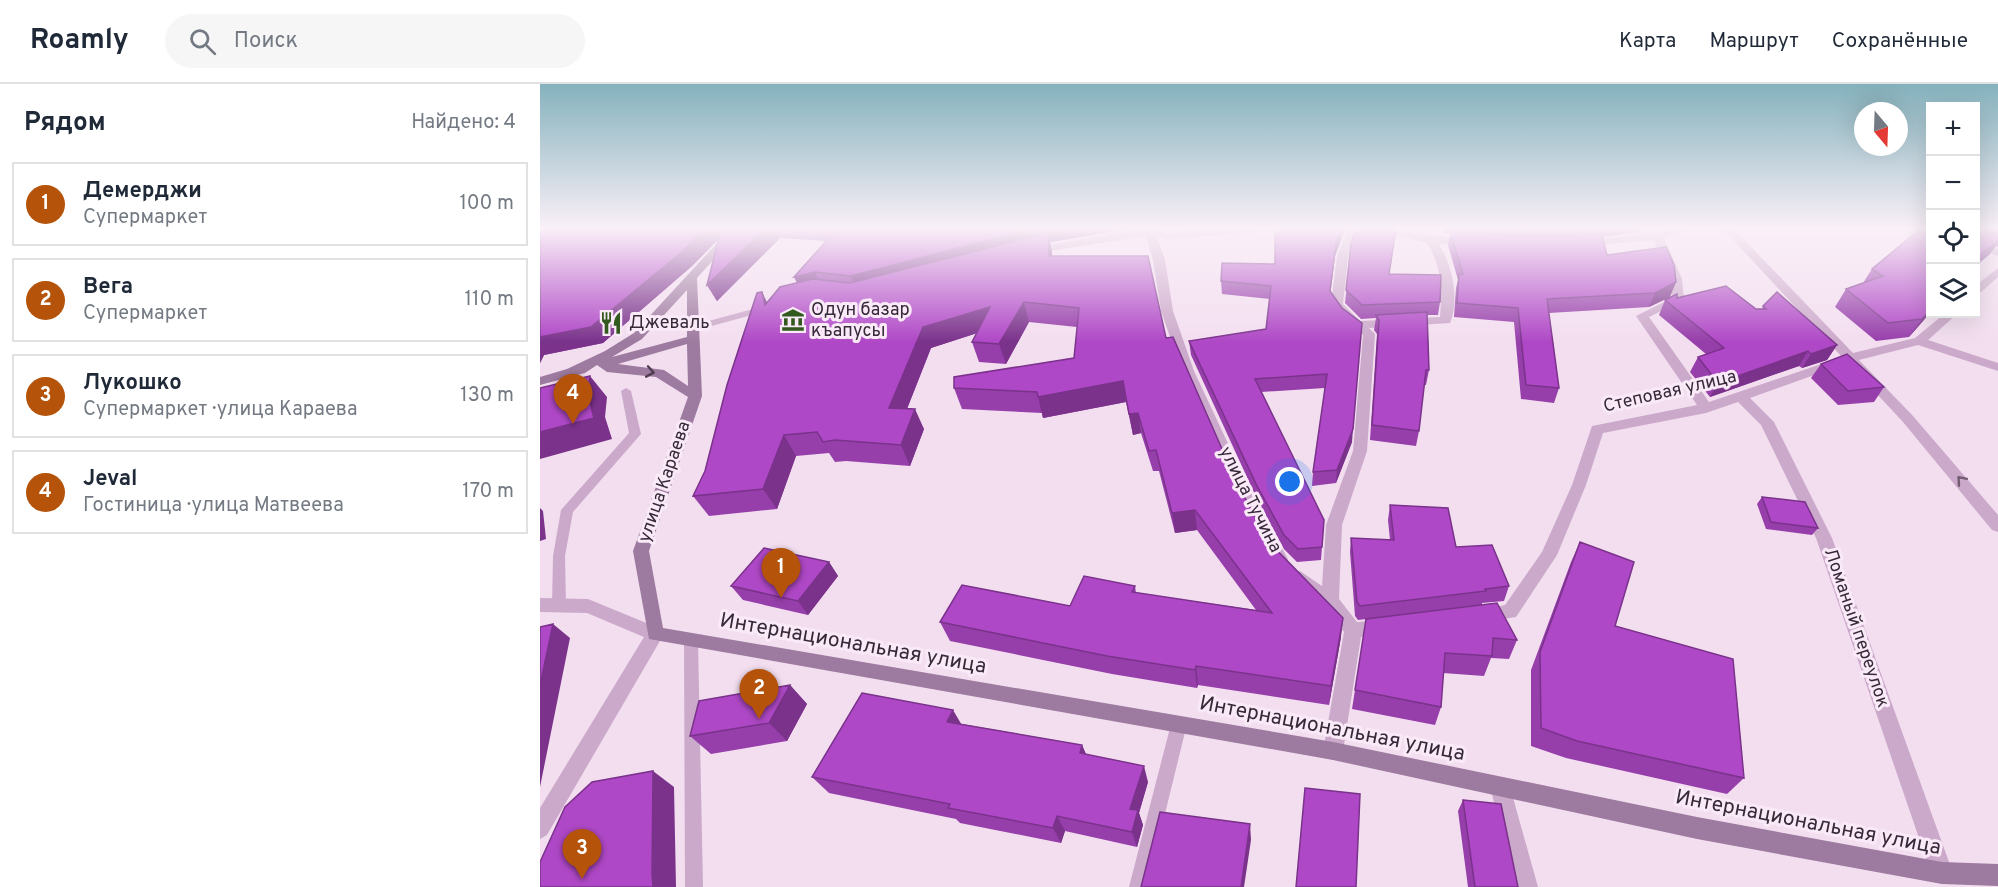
<!DOCTYPE html>
<html lang="ru">
<meta charset="utf-8">
<style>
body{margin:0;font-family:Overpass,sans-serif;background:#f6f6f7;color:#1f2937}
.controls{position:absolute;right:18px;top:18px;display:grid;overflow:hidden;border-radius:0px;box-shadow:0 6px 24px #0002}
.controls button{width:54px;height:54px;display:grid;place-items:center;padding:0;border:0;border-bottom:2px solid #e0e1e3;background:#fff;color:#1f2937;font:30px sans-serif}
.compass{position:absolute;left:1314px;top:18px;width:54px;height:54px;border-radius:50%;background:#fff;box-shadow:0 6px 24px #0002;rotate:161deg}
.you{position:absolute;left:750px;top:398px;width:21px;height:21px;margin:-15px;border:4px solid #fff;border-radius:50%;background:#1a73e8;box-shadow:0 0 0 9px #1a73e833}
.badge{display:grid;place-items:center;width:39px;height:39px;border-radius:50%;background:#b45309;color:#fff;font-size:20px;font-weight:700}
.pin{position:absolute;translate:-50% -50px;filter:drop-shadow(0 2px 3px #0008)}
.pin::after{content:'';position:absolute;top:32px;width:21px;height:18px;background:inherit;clip-path:polygon(0 0,100% 0,50% 100%)}
.list{margin:0;padding:0;list-style:none}
h2{display:flex;justify-content:space-between;align-items:center;height:78px;margin:0;padding:0 24px;font-size:26px}
h2 small{font-size:20px;font-weight:400;color:#747a83}
.list li{display:grid;grid-template-columns:39px 1fr auto;gap:18px;align-items:center;box-sizing:border-box;height:84px;margin:0 12px 12px;padding:0 12px;border:2px solid #e0e1e3;border-radius:0px}
.list b{display:block;font-size:22px;white-space:nowrap}
.list p{margin:0;font-size:20px;white-space:nowrap;color:#747a83}
.list em{font-size:20px;font-style:normal;color:#747a83}
.icon{flex:none;width:33px;height:33px;fill:none;stroke:currentColor;stroke-width:2;stroke-linecap:round;stroke-linejoin:round}
.map{position:relative;flex:none;width:1458px;height:803px;overflow:hidden}
header{display:flex;align-items:center;gap:36px;box-sizing:border-box;height:84px;padding:0 30px;background:#fff;border-bottom:2px solid #e0e1e3}
header strong{font-size:28px}
nav{display:flex;gap:33px;margin-inline-start:auto;font-size:21px}
.search{width:420px;height:54px;background:#f6f6f7;display:flex;align-items:center;gap:15px;box-sizing:border-box;padding:0 21px;border-radius:33px;color:#747a83;font-size:22px}
main{display:flex}
aside{flex:1;background:#fff}
.map>svg:first-child{display:block}
.lines{fill:none;stroke-linecap:round;stroke-linejoin:round}
.lane{fill:#cba9ca;fill-rule:evenodd}
.street{fill:#cba9ca;fill-rule:evenodd}
.secondary{fill:#9d7a9f;fill-rule:evenodd}
.wall{fill:#963eaa}
.shaded-wall{fill:#7a328b}
.building{fill:#af48c6;stroke:#7a328b;stroke-width:1.5}
.oneway{stroke:#503d52}
.oneway2{stroke:#725c72}
.labels{text-anchor:middle;dominant-baseline:central;stroke-width:6;stroke-linejoin:round;paint-order:stroke}
.poi-label{font-size:18px;fill:#362938;stroke:#faeaf8;text-anchor:start}
.street-label{font-size:18px;fill:#362938;stroke:#faeaf8}
.near-street-label{font-size:21px;fill:#362938;stroke:#faeaf8}
</style>
<header>
<strong>Roamly</strong>
<div class="search"><svg class="icon" aria-label="search" viewBox="0 0 24 24"><circle cx="10" cy="10" r="6"/><path d="M15 15l6 6"/></svg>Поиск</div>
<nav><a>Карта</a><a>Маршрут</a><a>Сохранённые</a></nav>
</header>
<main>
<aside>
<h2>Рядом<small>Найдено: 4</small></h2>
<ul class="list">
<li><span class="badge">1</span><div><b>Демерджи</b><p>Супермаркет</p></div><em>100 m</em></li>
<li><span class="badge">2</span><div><b>Вега</b><p>Супермаркет</p></div><em>110 m</em></li>
<li><span class="badge">3</span><div><b>Лукошко</b><p>Супермаркет · улица Караева</p></div><em>130 m</em></li>
<li><span class="badge">4</span><div><b>Jeval</b><p>Гостиница · улица Матвеева</p></div><em>170 m</em></li>
</ul>
</aside>
<div class="map">
<svg width="1458" height="803" viewBox="0 0 1458 803">
<rect width="100%" height="100%" fill="#f3def0"/>
<g class="lines">
<path class="lane" d="M224,222L229,225L227,227L153,247L148,244L150,242Z
M86,304L91,307L101,350L33,428L25,472L26,522L24,526L19,528L14,526L12,522L13,472L21,426L89,349L81,307Z
M151,551L156,553L158,557L163,803H145L144,557L146,553Z
M639,633L644,635L647,640L607,803H589L631,640L634,635Z"/>
<path class="street" d="M604,145L628,149L672,145H721L716,148L628,155L617,153L625,176L633,227L654,287L714,415L748,475L746,480L740,481L734,480L699,416L642,287L621,227L613,176L606,152L490,170L485,167L490,164Z
M808,145H818L808,172L803,220L820,237L900,233C902,205 902,183 887,159L826,145C861,145 894,153 929,155L934,158L929,161L899,160C912,180 920,215 910,239L829,244L835,250L827,367L802,441L799,515L817,538L844,536L850,538L853,543L850,548L821,553L803,667L800,674L793,676L786,674L783,667L804,548L784,522L754,499L752,494L754,489L760,487L782,502L786,441L813,367L823,251L802,235L791,220L797,172Z
M1131,145H1149L1124,154L1142,195L1144,216L1109,233L1169,318L1302,273L1183,145H1194L1313,269L1375,254L1404,230H1417L1388,256L1458,279V287L1378,261L1319,276L1373,332L1458,431V448L1452,446L1363,338L1308,279L1210,314L1234,338L1292,454L1413,789L1410,797L1402,800L1394,797L1391,789L1276,454L1221,341L1198,318L1166,329L1063,349L1046,401L1017,471L976,533L945,538L939,536L936,531L939,526L965,521L1002,468L1032,401L1052,342L1157,321L1096,232L1132,214L1130,195L1114,156L1046,162L1041,159L1046,156L1118,149Z
M1436,157L1458,165V172L1436,164Z
M1458,184V193L1440,209L1436,210V201Z
M0,514L48,515L121,545L124,550L7,751L0,755V724L104,553L47,529L0,528Z
M960,693L967,696L970,703L998,803H976L950,703L953,696Z"/>
<path class="secondary" d="M190,145H201L157,194L162,312L109,467L123,544L793,658L1157,733L1402,778L1458,780V802L1402,800L1157,755L793,676L109,555L93,467L148,313L116,293L67,288L57,281L45,289L0,301V293L27,285L65,267L94,249ZM147,206V253L72,273L102,255ZM147,260L148,302L124,286L78,280Z"/>
</g>
<path class="wall" d="M0,145H588L510,158L512,172L626,254L696,397L728,457L801,553L789,621L658,601L657,604L572,590L410,557L400,538L530,522L595,502L596,509L716,526L657,446L635,449L619,387H613L601,349L593,351L586,318L503,334L502,329L422,325L414,304L534,274L537,243L489,238L466,280L439,278L432,258L437,249L391,264L367,325L384,345L370,382L306,377L295,378L289,369L256,372L237,425L169,432L153,412L165,387L227,218L257,199L286,157L240,154L177,217L167,201L179,155L152,182L63,259L4,271L0,279Z
M735,145H805L795,172L790,208L812,358L796,399L772,402L773,388L785,304L721,308L784,436L781,476L757,478L744,465L717,415L651,271L649,257L726,245L730,215L682,210L681,197L735,180Z
M903,145H1101L1099,146L1098,148L1063,153L1067,171L1130,213L1109,223L1009,229L1019,304L1014,319L981,315L974,238L914,233L916,204L918,196L908,161L910,149H904Z
M1390,145V229L1369,253L1336,257L1295,223L1306,205L1323,199L1332,185Z
M1436,145H1458V163L1456,162L1449,171Z
M811,160L849,190L900,218L898,231H887L889,286L886,301H884L879,347L876,362L830,356L837,250L834,246L836,234L821,235L805,219Z
M1137,214L1216,225H1222L1223,222L1297,261L1287,276L1262,284L1259,282L1170,313L1150,288L1158,273L1166,270L1119,231L1125,216Z
M1281,280L1344,303L1334,318L1298,321L1271,294Z
M1222,413L1278,444L1272,451L1226,445L1217,420Z
M850,421L916,463L969,502L964,517L942,519V521L977,556L969,575L951,574L944,592L903,589L901,623L895,641L812,625L826,535L869,530L818,536L815,532L810,468L811,454L850,456L848,436Z
M1040,458L1075,542L1204,694L1187,710L1026,674L991,662V586L1031,478Z
M289,478L298,492L268,531L203,516L191,502Z
M250,601L267,620L247,657L171,670L150,652Z
M422,640L542,661L546,670L608,698L599,729L603,741L597,763L525,747L521,759L420,739L416,735L289,709L272,693Z
M923,716L978,803H928L918,727Z"/>
<path class="shaded-wall" d="M164,145H188L152,182L63,259L4,271L0,279V253Z
M225,145H235L240,154L177,217L167,201Z
M491,145H588L510,158L512,168L513,191L318,208L311,192Z
M801,145H805L795,172L789,220L796,159Z
M1061,145H1101L1099,146L1098,148L1058,153Z
M1458,157V159L1449,171L1436,182V176L1442,169Z
M275,188L282,204L262,209L254,193Z
M1136,198L1130,213L1109,223L1115,209Z
M222,208L232,228L225,221Z
M484,218L489,238L466,280L459,260Z
M450,223L456,243L391,264L359,345L349,324L383,243Z
M1390,226V229L1369,253L1382,235Z
M1297,261L1287,276L1262,284L1271,270Z
M1268,267L1259,282L1170,313L1178,299Z
M50,292L67,313L65,333L72,355L0,375V348L48,312Z
M583,297L586,318L503,334L498,313Z
M375,325L384,345L370,382L361,361Z
M598,329L601,349L593,351L589,330Z
M813,345L812,358L796,399L797,386Z
M244,351L256,372L237,425L223,405Z
M0,424L3,427L6,455L0,457Z
M655,426L657,446L635,449L632,429Z
M289,478L298,492L268,531L258,517Z
M803,534L801,553L789,621L791,602Z
M13,540L30,554L0,703V601Z
M656,582L658,601L657,604L655,586Z
M250,601L267,620L247,657L229,639Z
M413,626L423,643L407,638Z
M542,661L549,678L540,669Z
M604,682L608,698L599,729L603,741L597,763L592,748L590,725Z
M113,687L134,703L136,803H113L112,789Z
M517,732L525,747L521,759L513,744Z
M710,740L711,756L704,803H701Z"/>
<path class="building" d="M0,145H164L143,167L51,243L0,253Z
M181,145H225L167,201L181,146Z
M297,145H491L311,192L275,188L254,193Z
M735,145H801L796,159L790,207L802,224L822,239L813,345L797,386L773,388L787,290L715,295L784,436L782,463L758,465L744,451L717,402L649,257L726,245L731,202L681,197L682,179L735,180Z
M816,145H856L849,190L901,191L900,218L822,221L806,206L811,160Z
M1380,145H1390V226L1382,235L1348,239L1306,205L1343,192L1332,185Z
M1436,145H1447V148L1458,152V157L1442,169L1436,176Z
M910,147L982,153L1062,151L1067,171L1126,163L1134,181L1136,198L1115,209L1007,215L1019,304L986,301L978,224L917,219L919,190H923Z
M508,149L509,172H608L626,254L633,253L696,397L728,457L803,534L791,602L656,582L655,586L567,572L400,538L422,501L530,522L544,492L595,502L592,508L732,529L655,426L632,429L616,366L609,367L598,329L589,330L583,297L498,313L497,308L414,304V293L534,274L539,224L484,218L459,260L432,258L450,223L383,243L349,324L375,325L361,361L295,356L283,358L277,348L244,351L223,405L153,412L165,387L187,301L217,209L222,208L225,221L240,203L273,195L310,199Z
M1186,202L1216,225H1226L1223,222L1237,208L1297,261L1271,270L1268,267L1178,299L1158,273L1184,264L1125,216L1137,210V214Z
M887,228L889,286H886L879,347L832,341L839,236L836,231Z
M1307,270L1344,303L1308,307L1281,280Z
M50,292L48,312L54,334L0,348V304Z
M1222,413L1265,418L1278,444L1231,438Z
M850,421L908,424L916,463L952,461L969,502L945,505L946,507L820,522L817,518L811,454L854,456Z
M1040,458L1094,478L1075,542L1193,575L1204,694L1037,657L1001,644L1000,568Z
M224,464L289,478L258,517L191,502Z
M957,519L977,556L953,554L952,572L905,569L901,623L815,606L826,535Z
M13,540L0,601V543Z
M250,601L229,639L150,652L159,617Z
M322,609L413,626L407,638L542,661L540,669L604,682L590,725L598,726L592,748L517,732L513,744L408,724L410,720L272,693Z
M113,687L112,789L113,803H0V778L25,723L52,698Z
M765,704L820,710L816,803H756Z
M923,716L961,720L978,803H935Z
M620,728L710,740L701,803H601Z"/>
<defs><path id="oneway-chevron" d="M-2-3.5L2.5 0L-2 3.5" fill="none" stroke-width="1.6" stroke-linecap="round" stroke-linejoin="round" transform="scale(1.5)"/></defs>
<use class="oneway" href="#oneway-chevron" transform="translate(110 288) rotate(10)"/>
<use class="oneway2" href="#oneway-chevron" transform="translate(1421 396) rotate(-131)"/>
<linearGradient id="sky" x2="0" y2="1"><stop stop-color="#85b2bd"/><stop offset="0.56" stop-color="#faf0f8"/><stop offset="1" stop-color="#faf0f8" stop-opacity="0"/></linearGradient>
<rect width="1458" height="258" fill="url(#sky)"/>
<defs>
<g id="museum-bare" transform="scale(1.8)"><path d="M0-6L6-3V-2H-6V-3ZM-5-1h2V3h-2ZM-1-1h2V3h-2ZM3-1h2V3H3ZM-6 4H6V6H-6Z" fill="#335a1e" stroke="#faeaf8" stroke-width="2.5" paint-order="stroke"/></g>
<g id="restaurant-bare" transform="scale(1.8)"><path d="M-5-6h1v4h1v-4h1v4h1v-4h1v5L-1.5 .5V6h-2V.5L-5-1ZM5-6V6H3V1.5H1.5Q1.5-4 5-6Z" fill="#335a1e" stroke="#faeaf8" stroke-width="2.5" paint-order="stroke"/></g>
</defs>
<g fill-rule="evenodd">
<use href="#museum-bare" x="253" y="236"/>
<use href="#restaurant-bare" x="71" y="239"/>
</g>
<g class="labels">
<g class="poi-label">
<text x="271" y="226">Одун базар<tspan x="271" dy="21">къапусы</tspan></text>
<text x="89" y="239">Джеваль</text>
</g>
<g class="street-label">
<text transform="translate(1130 308) rotate(-13)">Степовая улица</text>
<text transform="translate(125 398) rotate(-71)">улица Караева</text>
<text transform="translate(710 416) rotate(63)">улица Тучина</text>
<text transform="translate(1316 544) rotate(71)">Ломаный переулок</text>
</g>
<g class="near-street-label">
<text transform="translate(313 560) rotate(10)">Интернациональная улица</text>
<text transform="translate(792 645) rotate(11)">Интернациональная улица</text>
<text transform="translate(1268 739) rotate(11)">Интернациональная улица</text>
</g>
</g>
</svg>
<div class="controls">
<button>+</button>
<button>−</button>
<button><svg class="icon" aria-label="locate" viewBox="0 0 24 24"><circle cx="12" cy="12" r="6"/><path d="M12 2v4M12 18v4M2 12h4M18 12h4"/></svg></button>
<button><svg class="icon" aria-label="layers" viewBox="0 0 24 24"><path d="M12 4l9 5-9 5-9-5zM3 14l9 5 9-5"/></svg></button>
</div>
<svg class="compass" viewBox="-18 -18 36 36"><path d="M0-13l5 13h-10z" fill="#e53935"/><path d="M0 13l5-13h-10z" fill="#747a83"/></svg>
<div class="you"></div>
<div class="pin badge" style="left:241px;top:514px">1</div>
<div class="pin badge" style="left:219px;top:635px">2</div>
<div class="pin badge" style="left:42px;top:795px">3</div>
<div class="pin badge" style="left:33px;top:340px">4</div>
</div>
</main>
